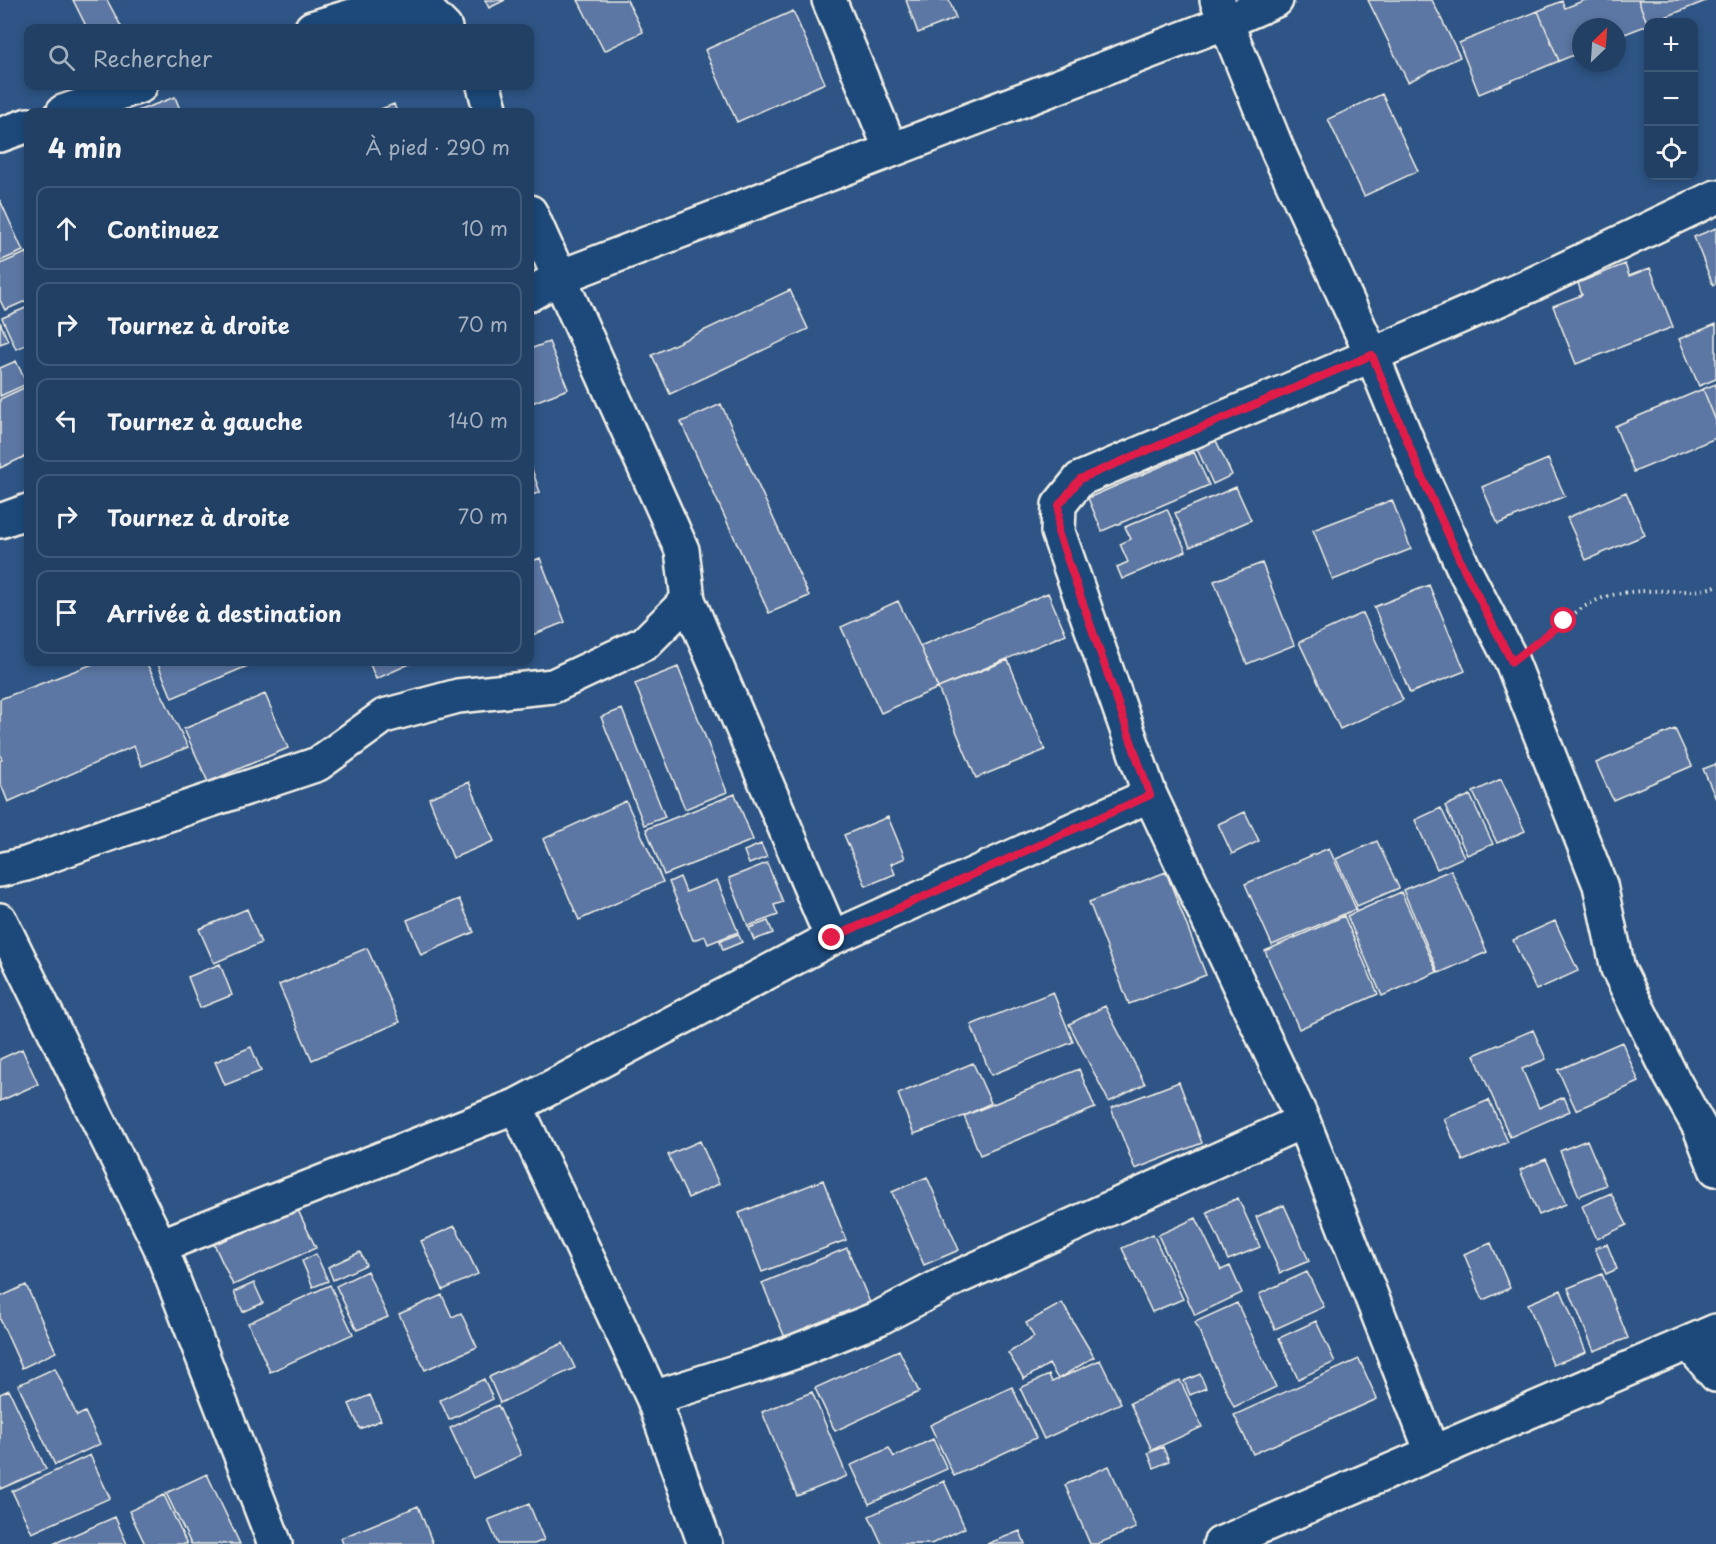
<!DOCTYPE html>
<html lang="fr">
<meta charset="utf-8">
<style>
body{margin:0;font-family:"Playpen Sans",sans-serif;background:#2e4b6d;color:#f1f3f6}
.controls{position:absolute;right:18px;top:18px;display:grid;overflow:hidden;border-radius:12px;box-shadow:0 3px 9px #0003}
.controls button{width:54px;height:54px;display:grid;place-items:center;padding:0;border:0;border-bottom:2px solid #3f5978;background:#224064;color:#f1f3f6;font:30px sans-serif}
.compass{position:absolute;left:1572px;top:18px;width:54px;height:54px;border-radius:50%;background:#224064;box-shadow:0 3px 9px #0003;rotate:25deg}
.stop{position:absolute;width:18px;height:18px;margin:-14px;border:4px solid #e11d48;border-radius:50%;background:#fff}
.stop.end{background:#e11d48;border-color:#fff;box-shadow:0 2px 6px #0008}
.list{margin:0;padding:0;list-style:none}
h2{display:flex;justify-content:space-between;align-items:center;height:78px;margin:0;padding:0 24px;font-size:26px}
h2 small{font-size:20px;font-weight:400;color:#a2afbf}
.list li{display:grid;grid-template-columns:39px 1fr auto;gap:18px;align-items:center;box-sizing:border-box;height:84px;margin:0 12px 12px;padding:0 12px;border:2px solid #3f5978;border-radius:12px}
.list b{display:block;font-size:22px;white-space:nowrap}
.list em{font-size:20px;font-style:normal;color:#a2afbf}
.icon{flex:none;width:33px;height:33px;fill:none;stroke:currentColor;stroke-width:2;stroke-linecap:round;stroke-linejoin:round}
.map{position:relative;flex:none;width:1716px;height:1544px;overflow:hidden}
.search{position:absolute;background:#224064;box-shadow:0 3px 9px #0003;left:24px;top:24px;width:510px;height:66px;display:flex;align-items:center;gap:15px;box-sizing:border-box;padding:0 21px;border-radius:12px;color:#a2afbf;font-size:22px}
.panel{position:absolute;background:#224064;box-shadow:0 3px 9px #0003;left:24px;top:108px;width:510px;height:558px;border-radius:12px}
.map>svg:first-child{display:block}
.building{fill:#5b77a3;stroke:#f4f1e8;stroke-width:1.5}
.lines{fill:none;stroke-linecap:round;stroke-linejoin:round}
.minor-casing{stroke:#f4f1e8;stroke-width:38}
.path{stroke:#f4f1e8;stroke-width:4;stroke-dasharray:1.5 4.5;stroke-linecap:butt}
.minor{stroke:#1f4a7a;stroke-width:33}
.route{stroke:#e11d48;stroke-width:8}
</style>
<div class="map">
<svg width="1716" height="1544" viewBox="0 0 1716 1544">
<rect width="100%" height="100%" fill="#2e5585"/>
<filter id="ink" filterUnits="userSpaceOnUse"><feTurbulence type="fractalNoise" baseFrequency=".0167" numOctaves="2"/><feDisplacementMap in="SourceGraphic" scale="12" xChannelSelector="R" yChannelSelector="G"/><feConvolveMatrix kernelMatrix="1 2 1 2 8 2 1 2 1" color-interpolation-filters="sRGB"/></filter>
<g filter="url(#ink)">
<path class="building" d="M73,0H107L122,28H87Z
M485,0H505L489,8Z
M578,0H627L643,32L604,51Z
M906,0H949L956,18L918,33Z
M1368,0H1432L1460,57L1408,82Z
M1585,0H1638L1648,25L1617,37V27H1581V52L1559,61L1538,11L1562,1L1565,8Z
M1638,0H1708L1653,22H1648V25Z
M793,11L825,83L737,122L705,50Z
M1538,11L1559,61L1479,94L1459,43Z
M1382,94L1418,171L1364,196L1328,119Z
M175,97L181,112H135Z
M394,104L397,112H373Z
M0,200L23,251L0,261Z
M1716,228V283L1713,285L1694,237Z
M28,252V300L5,310L0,300V264Z
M1625,264L1629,276L1650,268L1673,327L1576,364L1553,306L1582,295L1578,283Z
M790,290L808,329L670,394L652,355Z
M28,307V344L16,349L2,318Z
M0,322L8,341L0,344Z
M1716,324V379L1699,386L1679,339Z
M549,342L568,389L532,403L530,396V349Z
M16,361L27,384L0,396V368Z
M1716,384V421L1703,389Z
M28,386V455L0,468V399Z
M1703,389L1716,421V438L1634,472L1615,426Z
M721,404L809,596L769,613L681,422Z
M1213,434L1232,475L1213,484L1194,442Z
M1194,452L1209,485L1102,531L1088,498Z
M1548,459L1565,496L1498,524L1482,487Z
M530,464L540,492L530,496Z
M1236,487L1251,520L1190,547L1175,513Z
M1626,492L1645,535L1586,560L1567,518Z
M1392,500L1411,549L1333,580L1313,530Z
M1167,509L1186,551L1122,579L1117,567L1128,562L1120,544L1131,539L1125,527Z
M540,558L565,622L530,636V562Z
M1262,563L1294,645L1247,664L1214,581Z
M1429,585L1465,671L1410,693L1374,607Z
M1048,593L1066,634L938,688L920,646Z
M898,601L920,646L938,688L881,713L841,627Z
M1363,613L1403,700L1340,729L1299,642Z
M1008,660L1045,750L976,778L938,688Z
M98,662H146L188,747L142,766L134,746L8,802L0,782V761L2,759L0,755V699Z
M157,662H251L252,664L172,698Z
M369,662H414L376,679Z
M678,667L727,792L685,809L635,684Z
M265,694L288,748L208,782L184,729Z
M622,709L665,817L644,825L601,717Z
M1675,729L1692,766L1613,800L1596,763Z
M1716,764V799L1703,769Z
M1501,779L1525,831L1497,843L1473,792Z
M469,782L494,841L453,858L429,798Z
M735,794L753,840L664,875L646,829Z
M1470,795L1493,844L1467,855L1445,806Z
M626,801L663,882L579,920L543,839Z
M1441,808L1464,857L1437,869L1415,820Z
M1245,812L1259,841L1232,854L1218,824Z
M888,817L905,858L891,864L895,874L866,886L844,835Z
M1377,841L1399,888L1357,906L1336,859Z
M761,844L767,857L749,864L744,851Z
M1329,848L1356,909L1272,945L1245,884Z
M767,863L783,902L774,905L778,915L748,926L729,878Z
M1451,870L1487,952L1439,973L1403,890Z
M1166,872L1206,975L1129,1004L1089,902Z
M680,877L686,892L717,880L738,932L708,944L705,936L693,940L669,882Z
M1401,892L1437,972L1382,996L1347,916Z
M459,899L474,932L421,955L407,920Z
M247,909L261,943L214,963L199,929Z
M1344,916L1378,994L1299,1029L1265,951Z
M768,921L773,933L754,940L749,928Z
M1555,921L1578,971L1536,990L1513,940Z
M738,934L742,942L723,950L720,941Z
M367,948L400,1022L312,1060L279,985Z
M220,964L232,995L200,1008L188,977Z
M1053,992L1073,1042L991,1075L971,1025Z
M1105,1006L1145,1084L1109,1102L1069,1024Z
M1533,1030L1546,1059L1522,1069L1539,1108L1564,1097L1570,1111L1510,1137L1474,1055Z
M1622,1042L1639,1082L1576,1110L1558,1070Z
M251,1047L261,1071L225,1085L215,1062Z
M22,1049L38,1084L0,1101V1059Z
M973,1063L991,1103L964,1116L914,1134L898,1094Z
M1079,1069L1095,1108L980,1155L964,1116Z
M1179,1082L1202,1143L1135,1169L1111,1108Z
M1489,1100L1508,1142L1463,1161L1444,1119Z
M1587,1140L1606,1185L1579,1196L1560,1151Z
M700,1141L719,1184L688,1198L668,1155Z
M1546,1159L1566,1204L1539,1215L1520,1170Z
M927,1177L959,1250L924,1265L892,1192Z
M823,1180L846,1240L762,1272L739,1213Z
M1611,1193L1627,1225L1597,1239L1582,1206Z
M1238,1198L1260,1247L1228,1260L1207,1212Z
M295,1204L316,1248L233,1285L213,1242Z
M1284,1205L1309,1261L1280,1273L1256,1217Z
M1196,1218L1221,1270L1230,1266L1242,1293L1195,1315L1158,1235Z
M455,1226L478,1274L443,1290L421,1241Z
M1153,1234L1183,1299L1152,1312L1122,1248Z
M1491,1243L1510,1288L1483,1300L1464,1254Z
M1607,1244L1617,1269L1606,1274L1595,1248Z
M847,1248L871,1305L786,1340L762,1283Z
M360,1252L366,1265L333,1280L328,1267Z
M316,1254L328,1281L313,1287L302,1261Z
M367,1271L388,1317L357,1330L336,1286Z
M1307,1272L1324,1307L1275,1329L1259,1294Z
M1602,1274L1628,1338L1594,1351L1568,1288Z
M254,1283L263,1303L243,1312L234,1292Z
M26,1285L56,1352L22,1368L0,1319V1297Z
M330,1285L353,1334L270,1372L248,1323Z
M1561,1290L1586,1352L1553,1365L1528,1304Z
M442,1295L452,1317L461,1313L477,1347L425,1370L399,1314Z
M1062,1303L1094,1357L1058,1379L1049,1364L1024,1379L1008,1353L1034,1337L1026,1323Z
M1237,1303L1276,1387L1234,1407L1195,1322Z
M1316,1321L1335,1362L1298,1379L1279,1338Z
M563,1343L575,1368L500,1403L489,1377Z
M899,1350L919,1392L835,1431L815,1388Z
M1359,1359L1377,1399L1253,1454L1234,1415Z
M1100,1360L1121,1403L1044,1439L1020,1388L1049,1375L1052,1382Z
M55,1368L77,1416L85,1412L100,1444L55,1465L18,1385Z
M1200,1374L1206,1388L1190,1395L1184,1381Z
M484,1379L493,1399L449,1420L440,1400Z
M1180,1380L1202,1427L1152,1450L1130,1403Z
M1012,1387L1036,1438L954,1476L930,1425Z
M9,1390L46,1469L0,1489V1394Z
M812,1392L847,1476L797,1496L762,1412Z
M370,1395L381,1420L360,1429L349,1404Z
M498,1405L521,1455L473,1478L450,1428Z
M933,1439L947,1469L869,1504L851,1465L889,1448L894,1457Z
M1163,1447L1169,1461L1154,1468L1148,1453Z
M90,1455L110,1498L32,1533L12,1491Z
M1109,1466L1136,1528L1097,1544H1090L1065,1485Z
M207,1474L240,1544H191L166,1493Z
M944,1481L965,1528L931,1544H882L869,1516Z
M164,1495L187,1544H145L129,1511Z
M529,1504L544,1540L534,1544H498L488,1520Z
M418,1506L433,1544H343L341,1538Z
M115,1517L127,1544H53Z
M1020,1531L1025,1544H987Z"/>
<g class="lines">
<g class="minor-casing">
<path id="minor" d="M829,0L891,150
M1217,0L1278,151L1372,355L1422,477L1464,569L1512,662L1600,885L1618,969L1671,1076L1700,1128L1716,1169
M312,28L365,12L428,11L445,28
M484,86L491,112
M63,112L140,86
M0,135L28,125
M530,294L560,277L1226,22L1276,0
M0,521L28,511
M688,600L832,938
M0,870L26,864L112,833L318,764L384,716L458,696L553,686L645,643L688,600L682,550L530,212
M0,920L160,1246L275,1544
M516,1106L653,1398L705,1544
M160,1246L516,1106L832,938L1150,795
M1689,1343L1716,1375
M653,1398L757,1365L797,1351L879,1318L956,1278L1303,1121
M1432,1452L1303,1121L1150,795L1058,532L1059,505L1080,479L1372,355L1529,286L1716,197
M1220,1544L1716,1331"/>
</g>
<path class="path" d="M1537,642C1553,630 1576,610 1593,602C1611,593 1632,591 1652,591C1674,590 1695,594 1716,586"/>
<use href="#minor" class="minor"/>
</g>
</g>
<g class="lines" filter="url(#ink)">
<path class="route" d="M832,938L1150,795L1058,532L1059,505L1080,479L1372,355L1422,477L1464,569L1512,662L1564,621"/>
</g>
</svg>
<div class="controls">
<button>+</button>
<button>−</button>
<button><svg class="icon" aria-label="locate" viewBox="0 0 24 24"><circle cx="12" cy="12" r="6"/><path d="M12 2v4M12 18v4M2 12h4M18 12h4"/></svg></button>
</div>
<svg class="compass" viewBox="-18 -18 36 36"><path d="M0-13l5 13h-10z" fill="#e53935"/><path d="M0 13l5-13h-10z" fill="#a2afbf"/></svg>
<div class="stop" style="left:1564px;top:621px"></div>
<div class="stop end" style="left:832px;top:938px"></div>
<div class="search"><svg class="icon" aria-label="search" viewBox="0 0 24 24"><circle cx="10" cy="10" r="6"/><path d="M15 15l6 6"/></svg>Rechercher</div>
<section class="panel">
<h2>4 min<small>À pied · 290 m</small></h2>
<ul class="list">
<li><svg class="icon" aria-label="ahead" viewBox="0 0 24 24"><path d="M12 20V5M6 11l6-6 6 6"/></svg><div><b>Continuez</b></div><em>10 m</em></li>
<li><svg class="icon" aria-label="right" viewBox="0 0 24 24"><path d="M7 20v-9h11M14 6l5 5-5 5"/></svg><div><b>Tournez à droite</b></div><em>70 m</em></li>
<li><svg class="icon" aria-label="left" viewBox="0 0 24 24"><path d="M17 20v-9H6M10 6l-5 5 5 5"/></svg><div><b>Tournez à gauche</b></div><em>140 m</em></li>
<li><svg class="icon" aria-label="right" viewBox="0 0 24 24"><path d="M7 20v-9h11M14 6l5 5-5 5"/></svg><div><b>Tournez à droite</b></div><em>70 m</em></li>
<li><svg class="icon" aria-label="arrive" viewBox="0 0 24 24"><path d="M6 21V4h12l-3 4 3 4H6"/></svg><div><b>Arrivée à destination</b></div></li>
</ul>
</section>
</div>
